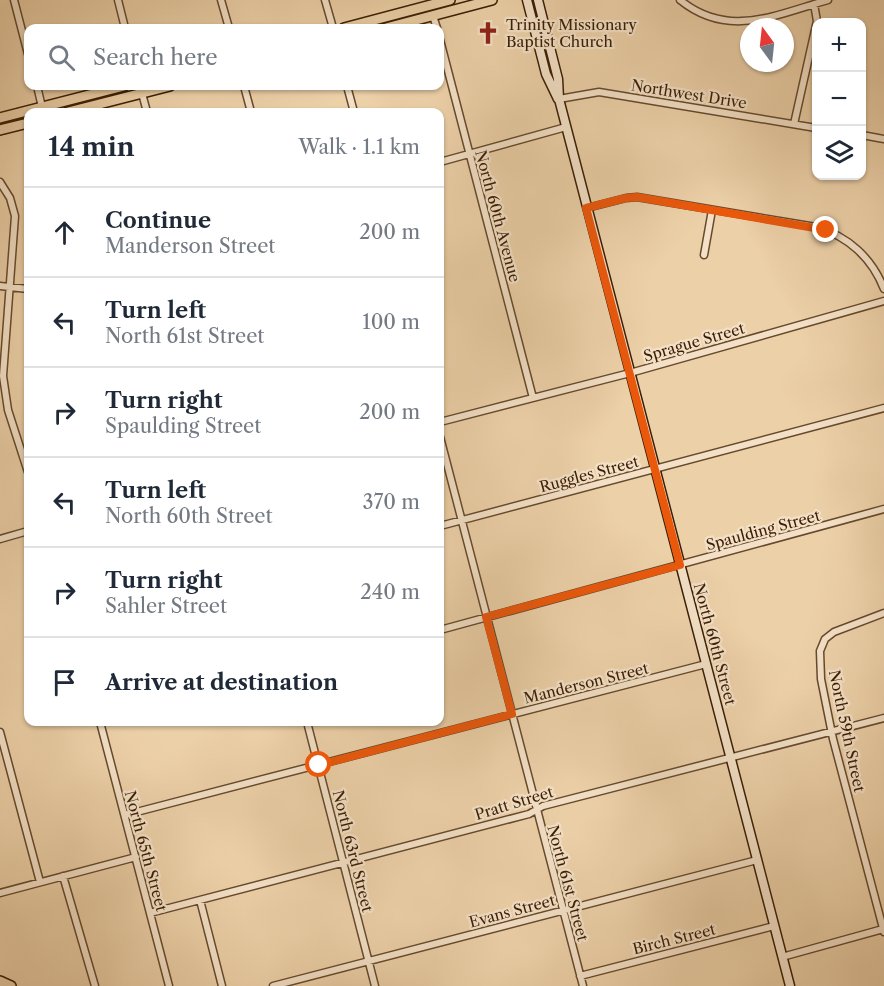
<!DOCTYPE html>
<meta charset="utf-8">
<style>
body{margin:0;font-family:"Libre Caslon Text",serif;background:#f6f6f7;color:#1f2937}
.controls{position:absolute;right:18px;top:18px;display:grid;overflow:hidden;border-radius:12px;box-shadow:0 2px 4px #0004}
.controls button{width:54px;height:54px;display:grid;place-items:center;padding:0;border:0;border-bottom:2px solid #e0e1e3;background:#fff;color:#1f2937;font:30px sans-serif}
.compass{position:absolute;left:740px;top:18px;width:54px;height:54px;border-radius:50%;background:#fff;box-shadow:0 2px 4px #0004;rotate:345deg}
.stop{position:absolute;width:18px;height:18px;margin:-14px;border:4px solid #ea580c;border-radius:50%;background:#fff}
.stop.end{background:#ea580c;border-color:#fff;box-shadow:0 2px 6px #0008}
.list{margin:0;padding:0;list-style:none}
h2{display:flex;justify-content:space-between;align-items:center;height:78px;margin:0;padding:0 24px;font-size:26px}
h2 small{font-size:20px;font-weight:400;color:#747a83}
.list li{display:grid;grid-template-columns:39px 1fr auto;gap:18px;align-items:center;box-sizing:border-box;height:90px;padding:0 24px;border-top:2px solid #e0e1e3}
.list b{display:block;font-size:22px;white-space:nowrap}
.list p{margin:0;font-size:20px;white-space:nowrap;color:#747a83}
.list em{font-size:20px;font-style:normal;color:#747a83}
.icon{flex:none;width:33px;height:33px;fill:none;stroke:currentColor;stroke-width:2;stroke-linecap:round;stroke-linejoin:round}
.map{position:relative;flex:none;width:884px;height:986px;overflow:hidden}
.search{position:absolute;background:#fff;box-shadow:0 2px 4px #0004;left:24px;top:24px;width:420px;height:66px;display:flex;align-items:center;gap:15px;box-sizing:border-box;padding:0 21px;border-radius:12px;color:#747a83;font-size:22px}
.panel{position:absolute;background:#fff;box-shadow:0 2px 4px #0004;left:24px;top:108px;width:420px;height:618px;border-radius:12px}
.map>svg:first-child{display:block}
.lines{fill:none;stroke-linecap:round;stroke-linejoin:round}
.street-casing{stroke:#664a2e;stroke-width:9}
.secondary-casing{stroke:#3a1e05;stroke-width:11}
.primary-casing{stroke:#3a1e05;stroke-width:12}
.street{stroke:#f3e0c6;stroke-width:6}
.secondary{stroke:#f3e0c6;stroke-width:8}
.primary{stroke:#ecd0a8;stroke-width:9}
.route{stroke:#ea580c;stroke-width:8}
.labels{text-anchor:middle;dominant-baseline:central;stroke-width:4.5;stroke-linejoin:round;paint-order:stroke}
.poi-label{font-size:15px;fill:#3a1e05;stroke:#f3e0c6;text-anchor:start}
.street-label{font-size:15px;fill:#3a1e05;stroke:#f3e0c6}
</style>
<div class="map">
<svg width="884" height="986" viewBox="0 0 884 986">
<rect width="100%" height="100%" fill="#ecd0a8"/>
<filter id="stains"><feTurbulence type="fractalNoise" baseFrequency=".00333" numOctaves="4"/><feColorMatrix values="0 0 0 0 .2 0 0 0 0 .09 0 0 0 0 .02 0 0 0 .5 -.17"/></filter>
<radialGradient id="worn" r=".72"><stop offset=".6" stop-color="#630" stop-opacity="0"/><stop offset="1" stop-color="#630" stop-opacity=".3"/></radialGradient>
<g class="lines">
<g class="street-casing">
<path id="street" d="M14,0L28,54
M118,0L125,28
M221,0L229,28
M325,0L333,28
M680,0C728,39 775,15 828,0
M433,16L437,28
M440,40L533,398
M37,86L42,107
M140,86L147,112
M244,86L251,112
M347,86L354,112
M559,99L599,92L816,128
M794,124L817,21L814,4
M862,135L884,139
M440,162L566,127
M0,182L10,198L15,216L3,376L8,410L28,472
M587,208L626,198L637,197L816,227C848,236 872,258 884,289
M704,255L712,210
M0,286L28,289
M440,422L630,373L884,301
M440,437L583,986
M440,526L884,408
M0,539L28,531
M884,613L834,632L825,639L820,651L821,679L833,739L884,932
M440,630L884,509
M100,722L169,986
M307,722L375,986
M0,732L40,882
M125,815L706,664
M63,876L95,986
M0,893L136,857
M200,900L222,986
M150,913L529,814L543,806L884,718
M782,957L883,929
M580,976L774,926
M273,986L757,860"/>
</g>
<g class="secondary-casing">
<path id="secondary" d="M527,0L546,74L558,99
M538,0L558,79L559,99L790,986"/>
</g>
<g class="primary-casing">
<path id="primary" d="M344,28L450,0
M386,28L492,0
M68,112L170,86
M0,118L124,86
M0,130L28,123
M0,981L11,986"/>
</g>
<use href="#street" class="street"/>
<use href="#secondary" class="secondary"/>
<use href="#primary" class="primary"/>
</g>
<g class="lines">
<path class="route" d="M319,765L512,714L486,617L680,565L586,208L626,198L637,197L826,230"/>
</g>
<defs>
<g id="church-bare" transform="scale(1.8)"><path d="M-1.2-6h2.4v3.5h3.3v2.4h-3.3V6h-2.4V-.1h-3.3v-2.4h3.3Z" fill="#8f2418" stroke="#f3e0c6" stroke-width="2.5" paint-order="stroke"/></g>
</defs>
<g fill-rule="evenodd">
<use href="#church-bare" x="488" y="33"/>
</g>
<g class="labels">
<g class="poi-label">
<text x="506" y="24">Trinity Missionary<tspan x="506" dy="17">Baptist Church</tspan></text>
</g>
<g class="street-label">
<text transform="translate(689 94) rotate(9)">Northwest Drive</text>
<text transform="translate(498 216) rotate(75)">North 60th Avenue</text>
<text transform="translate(694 342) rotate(-16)">Sprague Street</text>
<text transform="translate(589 474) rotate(-15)">Ruggles Street</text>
<text transform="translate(763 530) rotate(-15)">Spaulding Street</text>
<text transform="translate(715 644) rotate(75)">North 60th Street</text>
<text transform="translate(586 683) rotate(-14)">Manderson Street</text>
<text transform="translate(847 731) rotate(78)">North 59th Street</text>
<text transform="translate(514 803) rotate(-17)">Pratt Street</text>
<text transform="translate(146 851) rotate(75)">North 65th Street</text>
<text transform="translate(353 851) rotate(76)">North 63rd Street</text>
<text transform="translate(568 883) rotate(75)">North 61st Street</text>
<text transform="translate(512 911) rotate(-15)">Evans Street</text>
<text transform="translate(674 939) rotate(-14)">Birch Street</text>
</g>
</g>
<rect width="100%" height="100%" filter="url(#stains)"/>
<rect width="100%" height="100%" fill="url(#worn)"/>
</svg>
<div class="controls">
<button>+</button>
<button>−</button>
<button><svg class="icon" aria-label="layers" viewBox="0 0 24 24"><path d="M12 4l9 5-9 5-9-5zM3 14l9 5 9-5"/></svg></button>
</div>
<svg class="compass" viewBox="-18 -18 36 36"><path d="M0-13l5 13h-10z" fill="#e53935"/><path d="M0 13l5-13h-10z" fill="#747a83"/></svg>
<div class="stop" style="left:319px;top:765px"></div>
<div class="stop end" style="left:826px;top:230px"></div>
<div class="search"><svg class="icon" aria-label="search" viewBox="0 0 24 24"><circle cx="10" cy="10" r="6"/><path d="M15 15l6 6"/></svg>Search here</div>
<section class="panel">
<h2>14 min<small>Walk · 1.1 km</small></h2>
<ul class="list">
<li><svg class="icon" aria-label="ahead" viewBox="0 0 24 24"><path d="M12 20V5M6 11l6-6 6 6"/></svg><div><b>Continue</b><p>Manderson Street</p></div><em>200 m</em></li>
<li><svg class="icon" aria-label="left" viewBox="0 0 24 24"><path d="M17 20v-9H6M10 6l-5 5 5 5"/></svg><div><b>Turn left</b><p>North 61st Street</p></div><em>100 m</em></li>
<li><svg class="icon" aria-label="right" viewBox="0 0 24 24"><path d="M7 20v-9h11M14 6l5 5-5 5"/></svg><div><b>Turn right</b><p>Spaulding Street</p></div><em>200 m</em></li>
<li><svg class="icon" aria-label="left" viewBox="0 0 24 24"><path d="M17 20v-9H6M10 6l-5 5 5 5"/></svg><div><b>Turn left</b><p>North 60th Street</p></div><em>370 m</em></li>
<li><svg class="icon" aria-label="right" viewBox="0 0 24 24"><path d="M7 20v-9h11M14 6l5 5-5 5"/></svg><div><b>Turn right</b><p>Sahler Street</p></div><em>240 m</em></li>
<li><svg class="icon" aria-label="arrive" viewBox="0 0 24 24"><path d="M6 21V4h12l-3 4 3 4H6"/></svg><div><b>Arrive at destination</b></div></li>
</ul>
</section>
</div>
